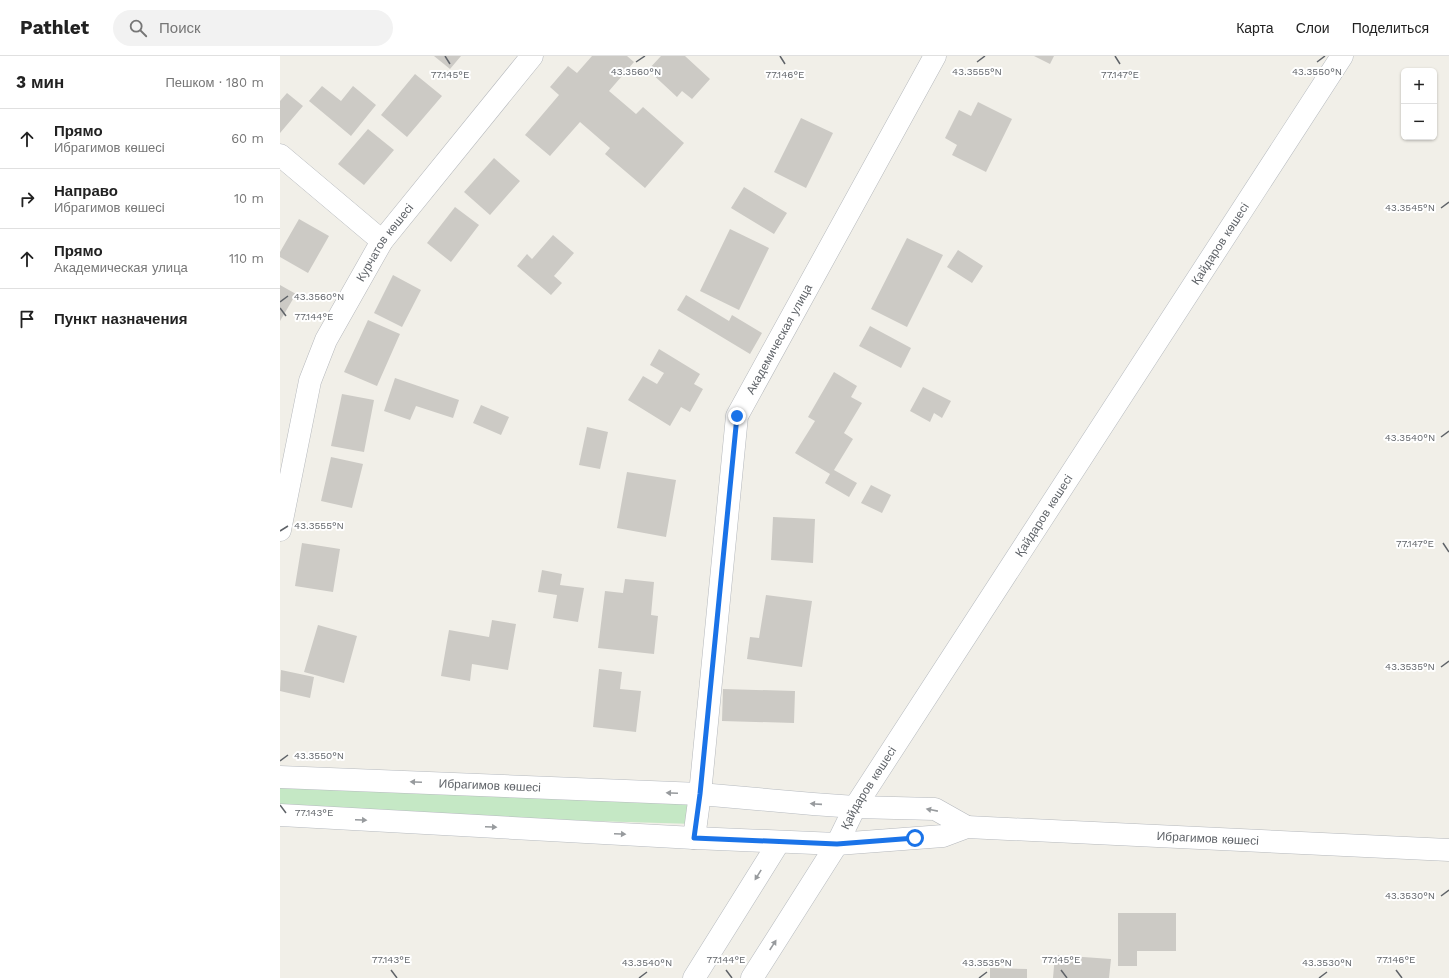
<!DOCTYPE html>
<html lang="ru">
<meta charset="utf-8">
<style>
body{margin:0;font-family:"Work Sans",sans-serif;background:#f2f2f2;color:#222}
.controls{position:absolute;right:12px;top:12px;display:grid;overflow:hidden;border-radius:6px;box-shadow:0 1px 3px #0004}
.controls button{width:36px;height:36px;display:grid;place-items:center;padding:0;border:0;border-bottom:1px solid #e0e0e0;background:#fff;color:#222;font:20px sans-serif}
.stop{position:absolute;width:12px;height:12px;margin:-9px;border:3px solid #1a73e8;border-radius:50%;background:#fff}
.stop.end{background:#1a73e8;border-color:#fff;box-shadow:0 1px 4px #0008}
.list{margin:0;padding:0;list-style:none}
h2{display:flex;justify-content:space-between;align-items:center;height:52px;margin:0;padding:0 16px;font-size:17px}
h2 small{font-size:13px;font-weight:400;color:#767676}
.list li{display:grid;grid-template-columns:26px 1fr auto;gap:12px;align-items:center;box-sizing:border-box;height:60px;padding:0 16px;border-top:1px solid #e0e0e0}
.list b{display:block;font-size:15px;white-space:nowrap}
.list p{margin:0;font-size:13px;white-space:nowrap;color:#767676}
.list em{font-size:13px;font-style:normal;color:#767676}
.icon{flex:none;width:22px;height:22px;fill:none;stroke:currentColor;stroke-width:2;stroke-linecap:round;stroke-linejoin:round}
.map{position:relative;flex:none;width:1169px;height:922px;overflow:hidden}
header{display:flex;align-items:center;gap:24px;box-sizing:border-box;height:56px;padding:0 20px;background:#fff;border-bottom:1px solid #e0e0e0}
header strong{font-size:19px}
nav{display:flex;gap:22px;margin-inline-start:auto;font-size:14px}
.search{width:280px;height:36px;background:#f2f2f2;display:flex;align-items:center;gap:10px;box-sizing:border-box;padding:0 14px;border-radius:22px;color:#767676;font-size:15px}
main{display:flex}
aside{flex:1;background:#fff}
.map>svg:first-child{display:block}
.green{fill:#c5e8c5}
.building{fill:#cccac5}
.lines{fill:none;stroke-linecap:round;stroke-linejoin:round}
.street-casing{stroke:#b5b8bc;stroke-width:23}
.secondary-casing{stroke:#b6babf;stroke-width:23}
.street{stroke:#fff;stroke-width:22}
.secondary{stroke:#fff;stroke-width:22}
.oneway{fill:#979a9d}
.route{stroke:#1a73e8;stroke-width:5}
.ticks{fill:none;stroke:#5f6368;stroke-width:1.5}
.labels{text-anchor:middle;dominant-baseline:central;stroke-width:4;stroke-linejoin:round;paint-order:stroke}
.street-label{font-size:12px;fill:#5f6368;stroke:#fff}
.ticks-label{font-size:10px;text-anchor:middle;fill:#5f6368;stroke:#fff;stroke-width:4;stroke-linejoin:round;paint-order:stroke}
</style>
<header>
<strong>Pathlet</strong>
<div class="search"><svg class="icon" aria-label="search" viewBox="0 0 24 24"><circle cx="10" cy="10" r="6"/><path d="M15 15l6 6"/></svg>Поиск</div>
<nav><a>Карта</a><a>Слои</a><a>Поделиться</a></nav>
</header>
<main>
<aside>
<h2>3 мин<small>Пешком · 180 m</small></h2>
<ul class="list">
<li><svg class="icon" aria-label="ahead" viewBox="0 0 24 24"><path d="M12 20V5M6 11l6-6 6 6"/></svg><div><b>Прямо</b><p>Ибрагимов көшесі</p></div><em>60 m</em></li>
<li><svg class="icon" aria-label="right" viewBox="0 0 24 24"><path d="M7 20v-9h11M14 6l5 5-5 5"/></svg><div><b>Направо</b><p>Ибрагимов көшесі</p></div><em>10 m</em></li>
<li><svg class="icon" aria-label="ahead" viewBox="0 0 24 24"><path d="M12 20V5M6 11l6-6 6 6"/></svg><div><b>Прямо</b><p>Академическая улица</p></div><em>110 m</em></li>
<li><svg class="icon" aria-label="arrive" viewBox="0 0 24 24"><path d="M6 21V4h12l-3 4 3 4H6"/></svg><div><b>Пункт назначения</b></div></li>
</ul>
</aside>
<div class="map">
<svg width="1169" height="922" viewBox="0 0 1169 922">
<rect width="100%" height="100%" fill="#f1efe8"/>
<path class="green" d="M0,724L417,740L415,768L0,756Z"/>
<path class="building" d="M154,0H181L170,13Z
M312,0H347L354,6L329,35L356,58L363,51L404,87L365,132L325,98L330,92L300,66L270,100L245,79L279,39L270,31L288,10L297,17Z
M381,0H405L430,23L412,43L402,35L397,41L368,14Z
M754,0H774L770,8Z
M135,18L162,40L127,81L101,59Z
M42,30L61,45L73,30L96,49L71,80L29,45Z
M7,37L23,50L0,77V45Z
M698,46L732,63L706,116L672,99L677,89L665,82L679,54L691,60Z
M521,62L553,77L526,132L494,116Z
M88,73L114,94L84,129L58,108Z
M214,102L240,125L210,159L184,136Z
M464,131L507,157L494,178L451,152Z
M175,151L199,169L171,206L147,187Z
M19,163L49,180L28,217L0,201V196Z
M450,173L489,192L459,254L420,235Z
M273,179L294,197L274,220L282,227L271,239L237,210L247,198L252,203Z
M627,182L663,199L627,271L591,253Z
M678,194L703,210L692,227L667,211Z
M113,219L141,234L122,271L94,257Z
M0,229L16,238L0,265Z
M406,239L449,265L452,259L482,277L470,298L397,254Z
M88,264L120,278L97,330L64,316Z
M590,270L631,292L621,312L579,290Z
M379,293L420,318L414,328L423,333L410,356L401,351L390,370L348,344L363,320L377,328L384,317L370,309Z
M554,316L577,330L571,341L582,347L564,377L573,383L554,414L577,427L569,441L545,427L550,418L515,397L535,365L528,361Z
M115,322L179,344L173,362L136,350L130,364L104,355Z
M643,331L671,345L662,362L654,357L650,366L630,355Z
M62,338L94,344L84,396L51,390Z
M201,349L229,361L221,379L193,367Z
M307,371L328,376L320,413L299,409Z
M51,401L83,408L72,452L41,445Z
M347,416L396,424L386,481L337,472Z
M591,429L611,439L602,457L581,447Z
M493,461L535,463L533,507L491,504Z
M22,487L60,493L53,536L15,530Z
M262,514L282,518L280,529L304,532L298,566L273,562L277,539L258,536Z
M345,523L374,526L371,559L378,560L374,598L318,592L325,535L343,537Z
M486,539L532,545L522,611L467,603L470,581L479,582Z
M212,564L236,568L228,614L192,608L190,625L161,620L169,574L209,581Z
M38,569L77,580L64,627L24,616Z
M319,613L342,616L340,633L361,635L356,676L313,671Z
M1,614L34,621L30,642L0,635Z
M443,633L515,635L514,667L442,665Z
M838,857H896V895H857V910H838Z
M775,899L831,903L829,922H773Z
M710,912L747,913V922H710Z"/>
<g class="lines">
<g class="street-casing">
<g id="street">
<path d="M0,99L102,185"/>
<path id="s1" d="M0,474L30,325L46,284L102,185L252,0"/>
<path d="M575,751L655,753L687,771"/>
<path id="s2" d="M414,782L420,738L457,360L655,0"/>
<path id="s3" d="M557,788L663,780L687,771L1169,794"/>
</g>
</g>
<g class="secondary-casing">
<g id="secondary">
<path id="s4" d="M0,721L420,738L533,748L575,751"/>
<path d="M0,759L414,782L557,788"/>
<path d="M414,922L499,786"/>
<path id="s5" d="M472,922L557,788L575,751L1062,0"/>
</g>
</g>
<use href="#street" class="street"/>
<use href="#secondary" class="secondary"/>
</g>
<defs><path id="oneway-solid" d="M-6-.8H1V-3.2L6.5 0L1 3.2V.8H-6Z"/></defs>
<g class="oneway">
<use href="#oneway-solid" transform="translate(136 726) rotate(-178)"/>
<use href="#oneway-solid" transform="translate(392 737) rotate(-178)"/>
<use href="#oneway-solid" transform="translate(536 748) rotate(-176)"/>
<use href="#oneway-solid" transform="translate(652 754) rotate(-169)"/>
<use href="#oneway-solid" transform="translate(81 764) rotate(3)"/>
<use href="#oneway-solid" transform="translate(211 771) rotate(3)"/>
<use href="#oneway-solid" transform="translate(340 778) rotate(3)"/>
<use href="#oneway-solid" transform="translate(478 819) rotate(122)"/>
<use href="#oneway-solid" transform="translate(493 889) rotate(-57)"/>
</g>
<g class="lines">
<path class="route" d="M457,360L420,738L414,782L557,788L635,782"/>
</g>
<path class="ticks" d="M165,0L170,8M500,0L505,8M835,0L840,8M356,6L365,0M697,6L705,0M1037,6L1045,0M1161,152L1169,146M0,246L8,240M0,252L6,260M1161,381L1169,375M0,475L8,470M1163,487L1169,496M1161,611L1169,605M0,705L8,699M0,749L6,757M1161,840L1169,834M111,914L117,922M446,914L452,922M781,914L787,922M1116,914L1122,922M359,922L367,916M699,922L707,916M1039,922L1047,916"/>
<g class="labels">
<g class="street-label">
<text stroke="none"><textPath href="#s1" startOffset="310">Курчатов көшесі</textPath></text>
<text stroke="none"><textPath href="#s5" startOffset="871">Қайдаров көшесі</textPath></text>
<text stroke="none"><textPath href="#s2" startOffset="512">Академическая улица</textPath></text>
<text stroke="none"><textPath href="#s5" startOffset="547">Қайдаров көшесі</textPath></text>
<text stroke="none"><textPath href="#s4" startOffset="210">Ибрагимов көшесі</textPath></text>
<text stroke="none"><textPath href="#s5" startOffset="223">Қайдаров көшесі</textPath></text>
<text stroke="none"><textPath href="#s3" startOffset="373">Ибрагимов көшесі</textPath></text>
</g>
</g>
<g class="ticks-label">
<text x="356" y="19">43.3560°N</text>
<text x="697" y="19">43.3555°N</text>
<text x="1037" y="19">43.3550°N</text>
<text x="170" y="22">77.145°E</text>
<text x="505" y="22">77.146°E</text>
<text x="840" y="22">77.147°E</text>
<text x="1130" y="155">43.3545°N</text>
<text x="39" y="244">43.3560°N</text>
<text x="34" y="264">77.144°E</text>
<text x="1130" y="385">43.3540°N</text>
<text x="39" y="473">43.3555°N</text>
<text x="1135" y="491">77.147°E</text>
<text x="1130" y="614">43.3535°N</text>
<text x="39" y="703">43.3550°N</text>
<text x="34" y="760">77.143°E</text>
<text x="1130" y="843">43.3530°N</text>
<text x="111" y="907">77.143°E</text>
<text x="446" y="907">77.144°E</text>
<text x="781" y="907">77.145°E</text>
<text x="1116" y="907">77.146°E</text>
<text x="367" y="910">43.3540°N</text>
<text x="707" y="910">43.3535°N</text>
<text x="1047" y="910">43.3530°N</text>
</g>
</svg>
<div class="controls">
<button>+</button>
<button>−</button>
</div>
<div class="stop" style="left:635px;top:782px"></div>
<div class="stop end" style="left:457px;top:360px"></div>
</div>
</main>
